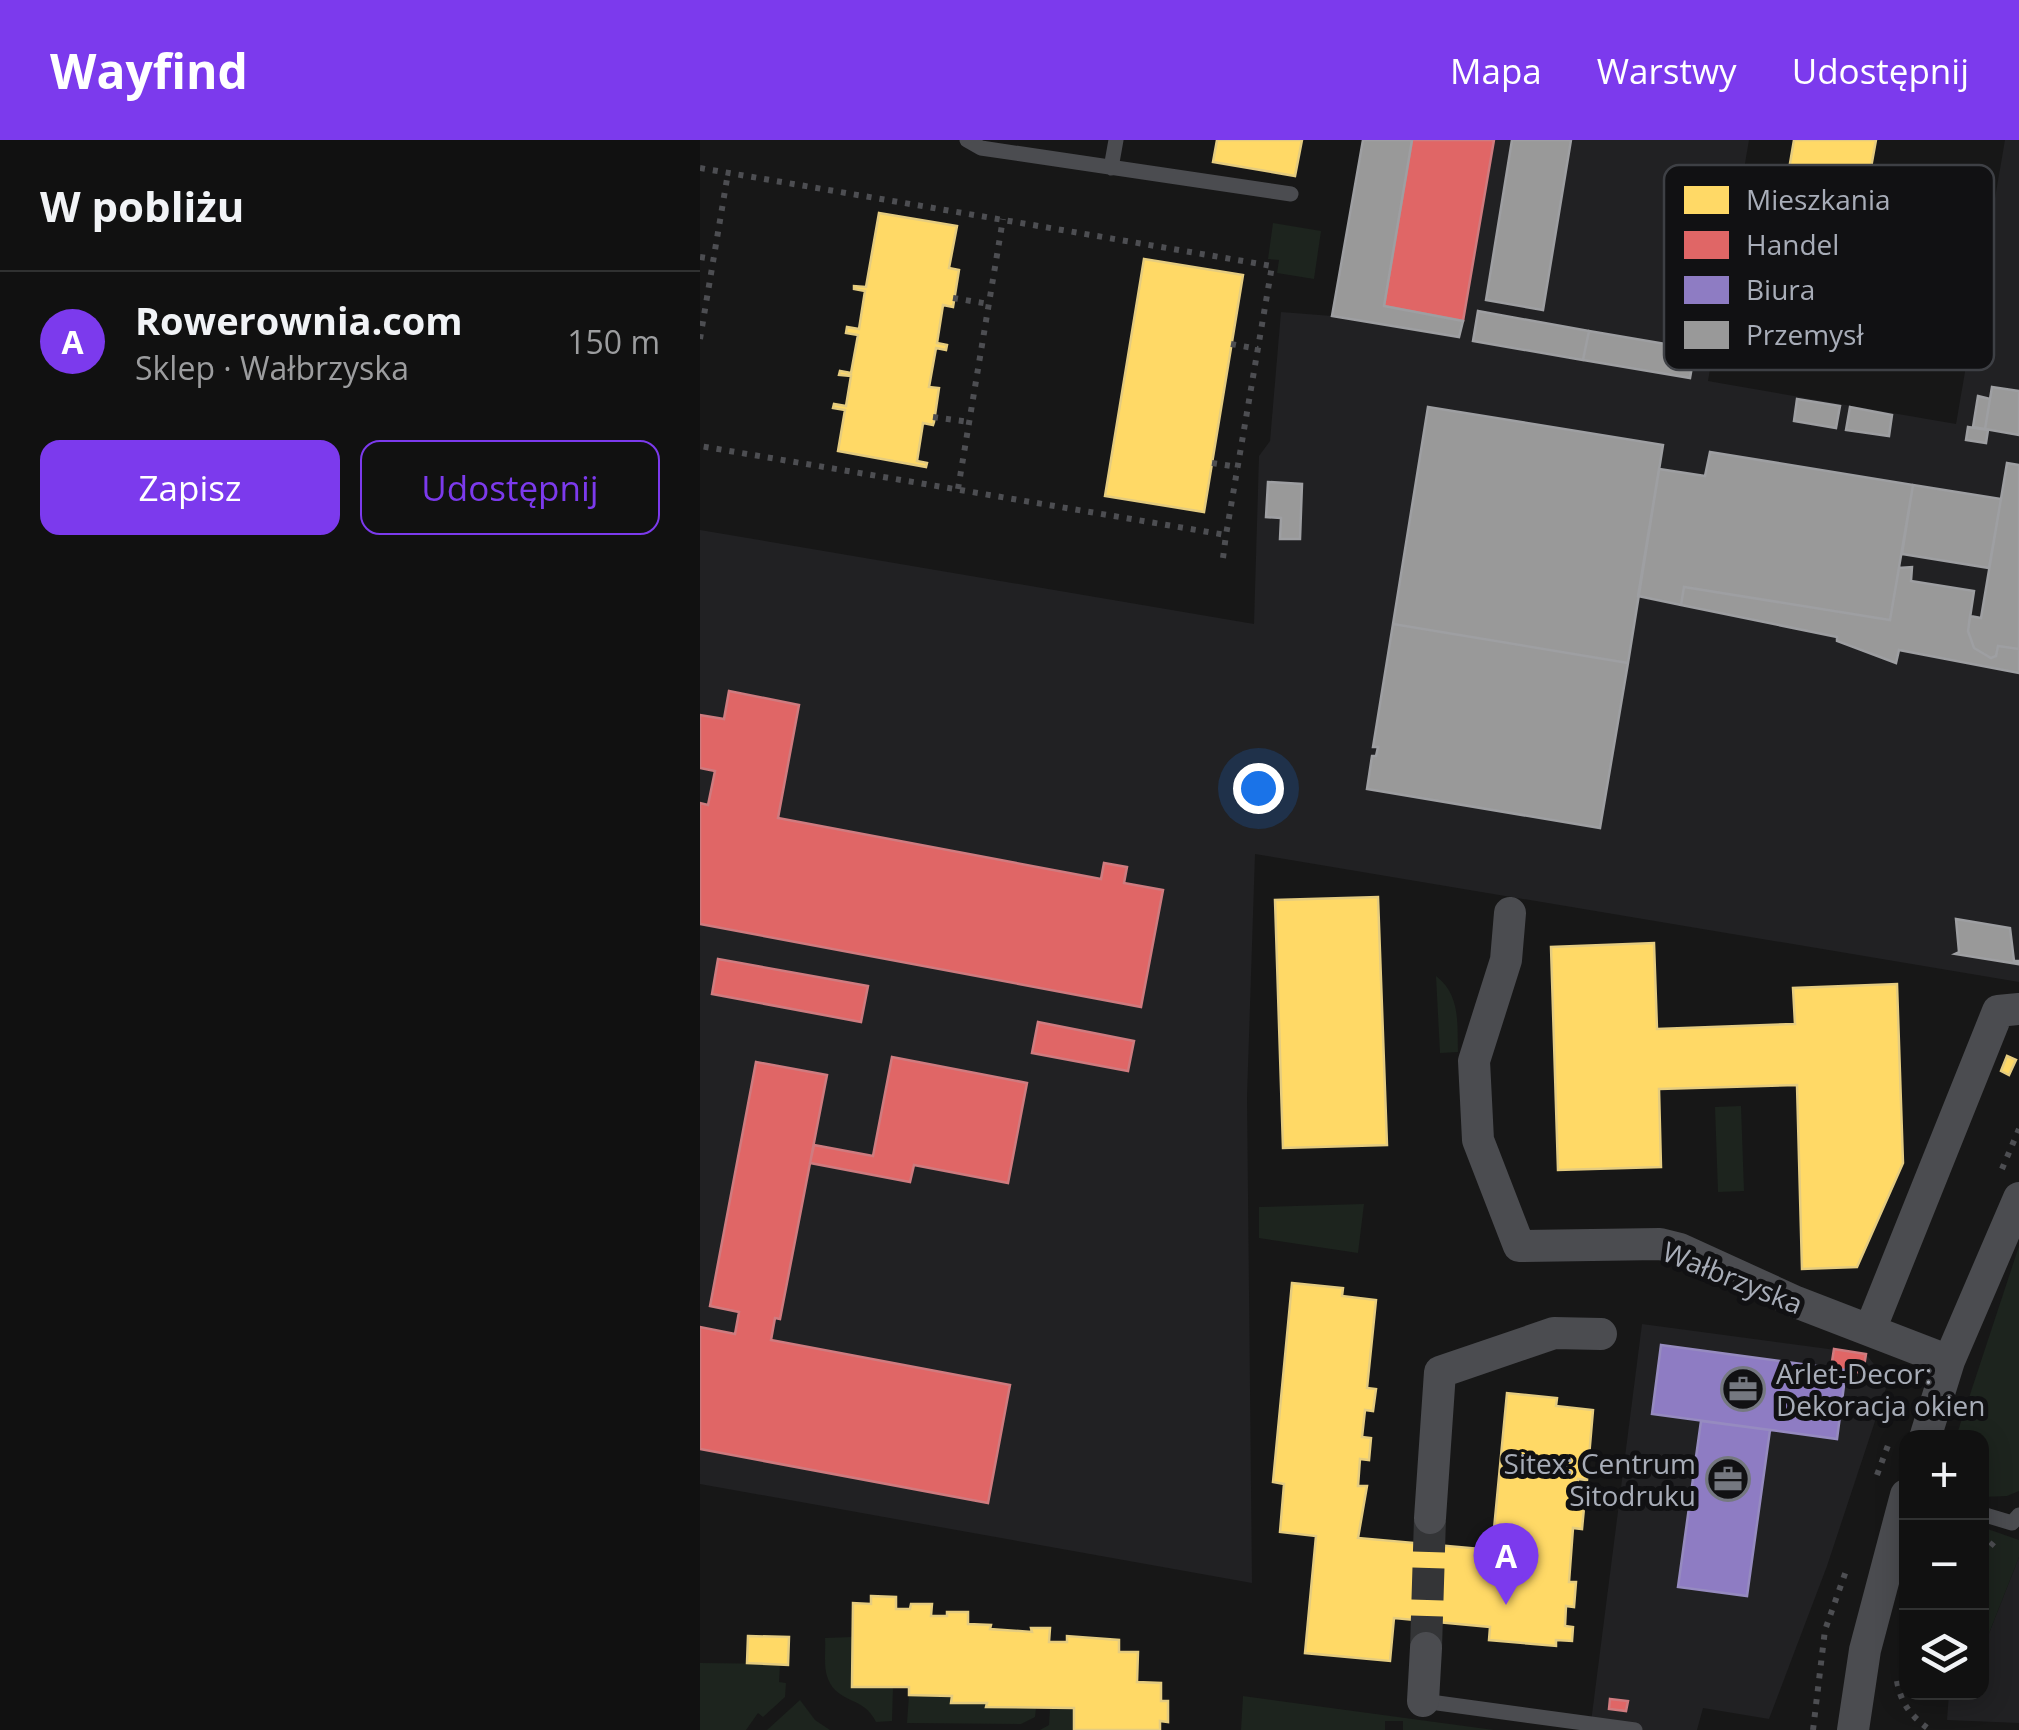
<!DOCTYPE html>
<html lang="pl">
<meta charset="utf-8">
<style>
body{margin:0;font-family:"Open Sans",sans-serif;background:#1e1f1f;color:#f1f3f6}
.controls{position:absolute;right:30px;bottom:30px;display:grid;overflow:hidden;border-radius:20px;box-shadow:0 5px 25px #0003}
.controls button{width:90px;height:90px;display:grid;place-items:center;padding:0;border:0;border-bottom:2px solid #303131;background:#111;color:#f1f3f6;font:50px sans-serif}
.you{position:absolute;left:558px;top:648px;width:35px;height:35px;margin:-25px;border:8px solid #fff;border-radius:50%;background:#1a73e8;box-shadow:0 0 0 15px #1a73e833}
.badge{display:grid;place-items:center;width:65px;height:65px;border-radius:50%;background:#7c3aed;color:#fff;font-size:32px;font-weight:700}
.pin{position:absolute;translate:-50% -82px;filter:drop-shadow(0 2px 5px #0008)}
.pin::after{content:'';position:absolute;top:52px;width:35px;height:30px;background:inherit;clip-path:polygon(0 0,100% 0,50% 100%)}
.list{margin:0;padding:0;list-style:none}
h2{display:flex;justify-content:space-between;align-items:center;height:130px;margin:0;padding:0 40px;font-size:42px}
h2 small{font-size:32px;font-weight:400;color:#9c9d9f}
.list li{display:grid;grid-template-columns:65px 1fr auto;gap:30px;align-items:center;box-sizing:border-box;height:140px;padding:0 40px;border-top:2px solid #303131}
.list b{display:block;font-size:38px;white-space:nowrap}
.list p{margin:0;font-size:32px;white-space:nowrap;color:#9c9d9f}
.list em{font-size:32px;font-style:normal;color:#9c9d9f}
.actions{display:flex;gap:20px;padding:30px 40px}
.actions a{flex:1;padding:22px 0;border:2px solid #7c3aed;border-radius:20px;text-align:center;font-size:35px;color:#7c3aed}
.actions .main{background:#7c3aed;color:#fff}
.icon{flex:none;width:55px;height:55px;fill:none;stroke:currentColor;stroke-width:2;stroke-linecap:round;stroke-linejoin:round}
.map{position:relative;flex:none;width:1319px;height:1590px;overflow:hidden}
header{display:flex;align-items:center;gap:60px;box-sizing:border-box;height:140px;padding:0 50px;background:#7c3aed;color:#fff}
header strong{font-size:48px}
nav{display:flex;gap:55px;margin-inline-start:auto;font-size:35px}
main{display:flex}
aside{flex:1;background:#111}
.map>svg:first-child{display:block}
.built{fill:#212123}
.green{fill:#1d241e}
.homes{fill:#ffd966;stroke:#e5cc7f;stroke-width:2.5}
.shops{fill:#e06666;stroke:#cf7b7f;stroke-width:2.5}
.offices{fill:#8e7cc3;stroke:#968bc0;stroke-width:2.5}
.industry{fill:#999;stroke:#9e9fa2;stroke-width:2.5}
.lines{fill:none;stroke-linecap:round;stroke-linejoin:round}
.street-tunnel{stroke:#343537;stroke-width:32;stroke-dasharray:32 16;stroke-linecap:butt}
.path{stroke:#4d4e52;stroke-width:6;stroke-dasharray:5 8;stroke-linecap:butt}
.lane{stroke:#4b4c50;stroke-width:15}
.street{stroke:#4b4c50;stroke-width:32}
.labels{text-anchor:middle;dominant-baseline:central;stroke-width:10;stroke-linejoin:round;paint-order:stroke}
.street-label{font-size:28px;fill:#a8adb8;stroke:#111113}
.poi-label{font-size:28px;fill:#a8adb8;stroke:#111113;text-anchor:start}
.key{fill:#111113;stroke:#3e4045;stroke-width:2.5}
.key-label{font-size:28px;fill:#a8adb8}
</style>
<header>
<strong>Wayfind</strong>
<nav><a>Mapa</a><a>Warstwy</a><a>Udostępnij</a></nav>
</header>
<main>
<aside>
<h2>W pobliżu<small></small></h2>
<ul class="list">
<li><span class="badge">A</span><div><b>Rowerownia.com</b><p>Sklep · Wałbrzyska</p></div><em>150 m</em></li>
</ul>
<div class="actions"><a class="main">Zapisz</a><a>Udostępnij</a></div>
</aside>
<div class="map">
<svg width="1319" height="1590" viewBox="0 0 1319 1590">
<rect width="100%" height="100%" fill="#171717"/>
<path class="built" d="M663,0H1049L1008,241L1256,284L1305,0H1319V842L555,714L547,957L552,1443L0,1344V390L554,484L559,316L570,301L581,172L632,176Z
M942,1184L1166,1214L1188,1242L1127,1426L1069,1579L1003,1568L997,1590H890Z
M1319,1417V1583L1247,1580L1249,1553L1282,1552V1511Z"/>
<path class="green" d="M573,83L621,91L614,139L577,133L579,120L568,119Z
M736,836C761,855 757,884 758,912L740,913Z
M1041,966L1044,1051L1018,1052L1015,967Z
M664,1064L658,1113L559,1098V1067Z
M1319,1106V1351L1307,1356L1282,1357V1298L1256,1297Z
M1282,1387L1319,1400V1417L1282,1511Z
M152,1497V1546L193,1547L192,1581L176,1582C164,1556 138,1564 128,1539C123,1527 126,1510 125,1498Z
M0,1523L80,1524L79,1542L86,1543L85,1557L63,1577L58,1573L46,1590H0Z
M209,1555L252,1556V1563H287V1567L336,1568L335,1577L321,1584L207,1583Z
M543,1556L794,1590H703V1581H685V1590H541Z
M100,1560L115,1580L130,1590H67Z
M350,1568H374V1590H340L349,1585Z"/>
<path class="homes" d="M517,0H602L595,36L513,22Z
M1094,0H1176L1170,33L1146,29L1143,46L1167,50L1152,139L1225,152L1218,194L1065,169Z
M179,73L257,86L249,128L259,130L253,167L243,165L237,203L247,205L246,210L236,208L229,247L239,248L234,282L233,285L223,283L217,321L227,323L226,327L138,311L145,270L133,268L134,264L146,266L151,236L139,235L140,231L151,233L158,195L146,193L147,187L159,189L165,151L154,149V146L166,147Z
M444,119L543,135L504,372L405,356Z
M678,757L687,1005L583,1008L575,760Z
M954,803L957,889L1095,884L1093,848L1197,844L1203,1023L1157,1127L1102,1129L1097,945L959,949L961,1027L858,1030L851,807Z
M1307,916L1316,920L1309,935L1301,931Z
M592,1143L643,1148L642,1156L676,1160L667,1248L676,1249L673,1271L665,1270L662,1297L671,1298L669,1320L660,1319L658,1346H667L658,1398L792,1410L807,1253L857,1258L856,1266L893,1270L887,1340L878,1339L875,1368H884L882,1389L873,1388L869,1442H876L874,1467L866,1466L865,1486L873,1487L872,1501L856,1500V1506L789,1500L790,1487L694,1478L690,1521L605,1513L616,1396L580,1392L584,1344L573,1342Z
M171,1456L196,1457V1469H210L211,1464H232L231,1476H247V1472H268V1484L291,1485L290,1489L332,1492L331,1488H350L349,1502H367V1496L419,1500V1512H438L437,1542L461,1543V1561H468V1582L460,1581V1590H374V1568L286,1567L287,1563H251L252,1556L209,1555V1547H152L153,1463L171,1464Z
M48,1496L89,1497L88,1525L47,1523Z"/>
<path class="shops" d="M712,0H794L763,181L684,166Z
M29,551L99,565L78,678L401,739L404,723L427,727L424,743L463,750L441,867L0,784V663L8,665L15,631L0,628V575L24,579Z
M18,819L168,846L161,882L12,854Z
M338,882L434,901L428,931L332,913Z
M192,917L327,943L308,1043L214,1025L210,1042L110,1023L114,1005L173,1016Z
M56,922L127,935L80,1179L75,1178L71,1200L310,1245L288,1363L0,1309V1187L35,1194L39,1172L10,1166Z
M1134,1209L1166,1214L1163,1233L1131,1228Z
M910,1559L928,1561L926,1571L909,1569Z"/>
<path class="offices" d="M961,1205L1146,1230L1137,1299L952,1274Z
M1001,1281L1070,1290L1047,1456L978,1447Z"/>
<path class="industry" d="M663,0H712L684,166L763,181L759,197L632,176Z
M812,0H871L843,170L786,160Z
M778,171L889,191L883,220L773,201Z
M889,191L995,209L990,238L883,220Z
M1292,247L1319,251V295L1285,289Z
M1278,256L1290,259L1285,289L1273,287Z
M1097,259L1140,266L1136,288L1094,281Z
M728,267L963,305L928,523L693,484Z
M1150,267L1192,275L1189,296L1146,290Z
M1268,287L1288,290L1286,303L1266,300Z
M1010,312L1213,345L1190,480L984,447L981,465L938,456L959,329L1005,336Z
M1307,323L1319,325V509L1298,506L1296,516L1291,518L1274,508L1268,491L1270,476L1281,478Z
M568,342L602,344L600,399H580L581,378L566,377Z
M1213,345L1301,359L1289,428L1202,414Z
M1212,427L1211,441L1274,451L1268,491L1274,508L1291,518L1296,516L1298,506L1319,509V533L1199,510L1196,523L1137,501V497L981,465L984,447L1190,480L1199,428Z
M693,484L928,523L900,688L667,649L672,616H676L678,607H673Z
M1256,779L1310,788L1314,821H1318V824L1255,814L1259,812Z"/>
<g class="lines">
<path class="street-tunnel" d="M726,1508L730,1378"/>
<path class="path" d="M0,28L572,126L526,395L0,306
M0,117L13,119
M253,158L289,164
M0,199L28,33
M531,204L558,209
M233,277L269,282
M512,323L538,327
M258,349L303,79
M523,418L526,395
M1302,1029L1319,989
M1177,1335L1190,1300
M1282,1416L1294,1402
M1197,1541C1201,1564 1211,1576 1230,1590
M1113,1590L1125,1490L1147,1428"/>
<path class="lane" d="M267,0L281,8L591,54
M411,28L416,0
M1282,1374L1312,1383L1319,1375
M723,1561L935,1590"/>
<path class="street" d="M810,773L806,820L774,921L778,1000L819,1106L960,1104L980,1109L1096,1162L1249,1221
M1170,1190L1298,871L1319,869
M1225,1298L1249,1221L1319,1058
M730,1378L740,1232L854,1193L901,1194
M723,1561L726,1508
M1153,1590L1165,1510L1206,1355"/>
</g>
<defs>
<g id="office-ring" transform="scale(2.25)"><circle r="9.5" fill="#111113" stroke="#757880" stroke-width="1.5"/><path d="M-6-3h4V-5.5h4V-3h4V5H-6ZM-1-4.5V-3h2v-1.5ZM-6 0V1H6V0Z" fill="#757880"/></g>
</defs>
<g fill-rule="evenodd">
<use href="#office-ring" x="1043" y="1249"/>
<use href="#office-ring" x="1028" y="1339"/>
</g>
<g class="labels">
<g class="street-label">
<text transform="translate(1033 1137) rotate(22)">Wałbrzyska</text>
</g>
<g class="poi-label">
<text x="1076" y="1233">Arlet-Decor:<tspan x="1076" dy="32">Dekoracja okien</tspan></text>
<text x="996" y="1323" text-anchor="end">Sitex: Centrum<tspan x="996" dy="32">Sitodruku</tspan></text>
</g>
</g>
<rect x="964" y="25" width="330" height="205" rx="15" class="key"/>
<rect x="984" y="46" width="45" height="28" fill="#ffd966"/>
<rect x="984" y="91" width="45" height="28" fill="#e06666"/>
<rect x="984" y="136" width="45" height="28" fill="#8e7cc3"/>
<rect x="984" y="181" width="45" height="28" fill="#999"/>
<g class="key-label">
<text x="1046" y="70">Mieszkania</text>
<text x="1046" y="115">Handel</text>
<text x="1046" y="160">Biura</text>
<text x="1046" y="205">Przemysł</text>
</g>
</svg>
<div class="controls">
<button>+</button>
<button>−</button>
<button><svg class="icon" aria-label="layers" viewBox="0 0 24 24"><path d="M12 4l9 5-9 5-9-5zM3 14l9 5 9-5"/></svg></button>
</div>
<div class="you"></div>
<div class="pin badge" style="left:806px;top:1465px">A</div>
</div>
</main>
